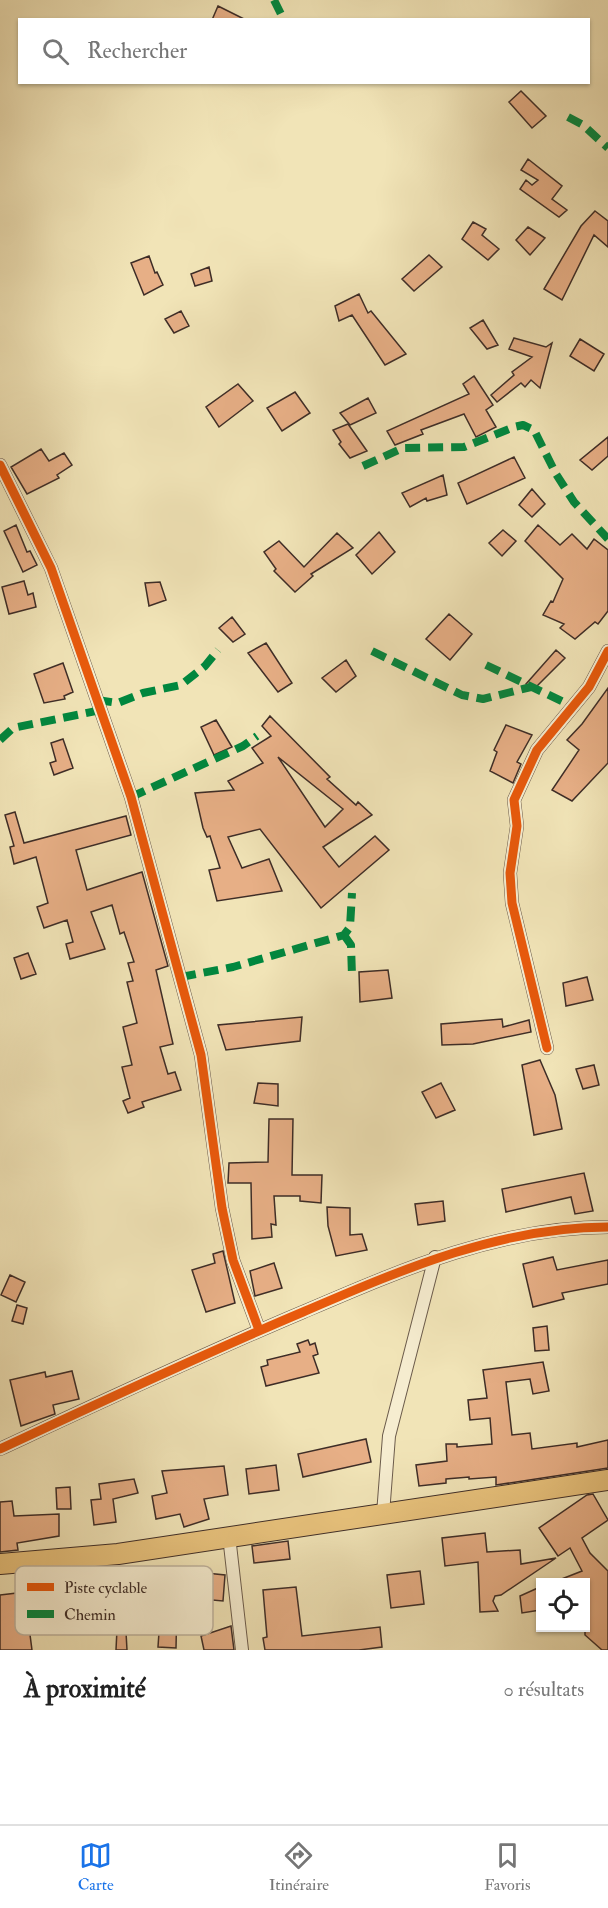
<!DOCTYPE html>
<html lang="fr">
<meta charset="utf-8">
<style>
body{margin:0;font-family:"IM FELL Double Pica",serif;background:#f2f2f2;color:#222}
.controls{position:absolute;right:18px;bottom:18px;display:grid;overflow:hidden;border-radius:0px;box-shadow:0 2px 4px #0004}
.controls button{width:54px;height:54px;display:grid;place-items:center;padding:0;border:0;border-bottom:2px solid #e0e0e0;background:#fff;color:#222;font:30px sans-serif}
.list{margin:0;padding:0;list-style:none}
h2{display:flex;justify-content:space-between;align-items:center;height:78px;margin:0;padding:0 24px;font-size:26px}
h2 small{font-size:20px;font-weight:400;color:#767676}
.icon{flex:none;width:33px;height:33px;fill:none;stroke:currentColor;stroke-width:2;stroke-linecap:round;stroke-linejoin:round}
.map{position:relative;flex:none;width:608px;height:1650px;overflow:hidden}
.search{position:absolute;background:#fff;box-shadow:0 2px 4px #0004;left:18px;right:18px;top:18px;height:66px;display:flex;align-items:center;gap:15px;box-sizing:border-box;padding:0 21px;border-radius:0px;color:#767676;font-size:22px}
.sheet{height:174px;background:#fff}
nav{display:flex;justify-content:space-around;align-items:center;box-sizing:border-box;height:84px;border-top:2px solid #e0e0e0;background:#fff;font-size:16px;color:#767676}
nav a{display:grid;justify-items:center;gap:3px}
nav .on{color:#1a73e8}
.map>svg:first-child{display:block}
.building{fill:#e7af86;stroke:#3e2d27;stroke-width:1.5;fill-rule:evenodd}
.lines{fill:none;stroke-linecap:round;stroke-linejoin:round}
.minor-casing{stroke:#6b5b4b;stroke-width:14}
.trunk-casing{stroke:#3e2d27;stroke-width:22}
.minor{stroke:#f6edd0;stroke-width:12}
.trunk{stroke:#e8c27c;stroke-width:20}
.quiet{stroke:#00873e;stroke-width:8;stroke-dasharray:15 8;stroke-linecap:butt}
.cycleway-casing{stroke:#f6edd0;stroke-width:13}
.cycleway{stroke:#e8590c;stroke-width:9}
.key{fill:#f6edd0;stroke:#bfb39d;stroke-width:1.5}
.key-label{font-size:16px;fill:#3e2d27}
</style>
<div class="map">
<svg width="608" height="1650" viewBox="0 0 608 1650">
<rect width="100%" height="100%" fill="#f1e4b7"/>
<filter id="stains"><feTurbulence type="fractalNoise" baseFrequency=".00333" numOctaves="4"/><feColorMatrix values="0 0 0 0 .2 0 0 0 0 .09 0 0 0 0 .02 0 0 0 .5 -.17"/></filter>
<radialGradient id="worn" r=".72"><stop offset=".6" stop-color="#630" stop-opacity="0"/><stop offset="1" stop-color="#630" stop-opacity=".3"/></radialGradient>
<path class="building" d="M218,6L246,20H212Z
M521,91L546,116L532,128L509,102Z
M528,159L562,186L552,199L567,210L559,217L520,189L526,180L532,185L538,180L521,170Z
M595,211L608,221V247L594,235L562,300L544,289L581,226Z
M473,222L486,229L482,235L499,249L488,260L462,239Z
M528,227L545,238L530,255L516,240Z
M429,255L442,267L414,291L402,279Z
M149,256L155,273L157,272L163,285L144,295L131,263Z
M209,267L212,281L195,286L191,274Z
M359,294L368,313L371,311L406,354L385,365L352,315L339,321L335,306Z
M181,311L189,326L174,333L165,319Z
M483,320L498,345L487,349L470,328Z
M514,338L546,347L552,343L540,388L531,380L525,387L521,383L497,402L491,395L514,375L512,372L532,357L509,349Z
M580,339L604,354L594,371L570,356Z
M474,376L493,405L486,410L496,427L476,437L464,414L421,430L423,434L395,445L387,431L469,394L463,384Z
M238,384L253,401L219,427L206,407Z
M295,392L310,413L282,431L267,408Z
M368,398L376,413L350,425L340,413Z
M348,424L367,451L350,458L339,444L341,442L333,430Z
M608,437V456L592,470L580,460Z
M41,449L49,461L64,453L72,465L57,475L59,478L27,494L11,467Z
M514,457L525,478L467,504L458,483Z
M443,475L447,495L427,501L426,498L410,507L402,493Z
M532,489L545,504L532,517L519,505Z
M16,525L27,552L30,551L37,565L23,572L4,531Z
M538,525L560,545L572,534L587,549L594,539L608,550V611L598,624L595,622L575,639L560,628L564,624L543,615L551,601L553,602L563,579L525,541Z
M503,530L516,541L502,556L489,543Z
M379,532L395,552L372,574L356,555Z
M337,533L353,548L311,574L313,576L295,592L274,571L276,569L264,552L279,541L304,567Z
M24,581L28,595L33,593L36,607L9,614L2,587Z
M160,582L166,600L149,606L145,583Z
M449,614L472,634L450,660L426,639Z
M232,617L245,634L233,642L219,628Z
M266,643L292,683L278,692L248,653Z
M556,650L565,658L533,690L526,684Z
M346,660L356,676L336,692L322,678Z
M63,663L73,692L64,696L65,699L44,703L34,674Z
M608,688V763L572,801L552,790L579,750L567,740L582,724Z
M270,716L330,777L327,779L356,805L358,802L372,815L323,847L339,867L375,836L389,850L321,908L260,829L228,837L242,868L269,859L282,891L217,901L209,870L220,868L210,836L207,837L203,828L195,793L234,790L228,781L263,763L252,748L271,736L262,726ZM278,757L343,809L325,827Z
M216,720L232,747L214,755L201,727Z
M506,725L532,735L517,762L521,764L513,783L490,771L497,752L494,750Z
M63,739L73,768L54,775L50,763L56,761L51,743Z
M15,812L24,843L126,816L131,835L76,850L87,890L142,872L168,966L156,970L173,1044L160,1047L168,1074L175,1072L181,1090L142,1102L144,1107L128,1113L123,1101L130,1098L122,1067L132,1065L123,1027L137,1023L127,982L133,981L128,963L134,962L124,932L120,934L112,905L91,912L105,949L70,959L66,944L73,942L67,920L44,928L37,907L48,903L36,857L14,864L10,847L14,846L5,815Z
M28,953L36,974L21,979L14,958Z
M388,970L392,998L360,1002L359,972Z
M587,977L593,1000L566,1006L563,983Z
M302,1017L300,1041L226,1050L218,1025Z
M502,1019L503,1027L529,1020L531,1032L473,1044L442,1045L441,1024Z
M540,1060L555,1095L562,1129L534,1135L522,1065Z
M594,1065L599,1085L583,1089L576,1069Z
M258,1083L278,1084V1106L254,1103Z
M441,1083L455,1110L436,1118L422,1092Z
M269,1119H293L292,1175H322L321,1203L300,1201V1196H274L276,1225L271,1224L272,1237L252,1239L251,1183H228L229,1163L268,1162Z
M584,1173L593,1211L575,1214L571,1197L506,1212L502,1189Z
M443,1201L445,1221L418,1225L415,1204Z
M327,1207L350,1208V1235L362,1234L367,1250L336,1256L328,1226Z
M223,1251L235,1303L206,1312L192,1270L215,1263L213,1254Z
M553,1257L557,1270L608,1260V1284L562,1293L564,1299L533,1307L523,1264Z
M274,1263L282,1288L255,1296L250,1271Z
M10,1275L25,1282L16,1302L1,1295Z
M17,1305L27,1308L23,1324L12,1321Z
M547,1326L549,1350L535,1351L533,1328Z
M308,1340L310,1345L315,1343L318,1354L313,1356L319,1373L266,1386L261,1367L268,1365L267,1360L300,1352L297,1344Z
M543,1362L549,1391L533,1394L530,1379L506,1382L512,1435L530,1433L532,1449L577,1443V1447L608,1440V1468L496,1485V1477L469,1479V1477L446,1479V1483L419,1486L416,1465L447,1461L446,1444H457V1447L492,1444L490,1418L470,1420L468,1400L487,1398L483,1370Z
M72,1371L79,1399L53,1405L55,1414L21,1426L10,1380L45,1372L46,1377Z
M366,1439L371,1462L303,1477L298,1454Z
M276,1465L279,1490L249,1494L246,1469Z
M224,1466L228,1495L204,1499L209,1519L184,1527L180,1514L156,1519L152,1496L167,1493L162,1471Z
M134,1479L138,1493L113,1499L116,1522L94,1525L91,1500L101,1499L99,1484Z
M70,1487L71,1509H57L56,1488Z
M593,1494L608,1520L582,1538L590,1553L608,1571V1650H602L585,1635V1582H554L582,1571L570,1548L558,1556L539,1528L587,1495Z
M12,1501L14,1516L59,1514V1536L17,1543L18,1550L0,1552V1502Z
M485,1533L487,1552L520,1550L521,1564L556,1558L501,1595L495,1596L493,1601L498,1611L480,1612L478,1562L445,1566L442,1538Z
M288,1541L290,1559L254,1563L252,1546Z
M420,1571L424,1604L391,1608L387,1575Z
M196,1572L225,1575L223,1601L191,1598L187,1582L186,1602H177L176,1648L158,1647L159,1632H150V1630L126,1632L127,1650H116L117,1629L115,1606L127,1605L125,1582L151,1580V1574Z
M54,1582L56,1607L51,1608L53,1625L29,1627L32,1650H0V1595L25,1592L24,1585Z
M296,1587L302,1636L380,1627L382,1647L359,1650H265L263,1638L267,1637L263,1590Z
M540,1587V1610L522,1613L520,1596Z
M231,1626L234,1650H204L201,1636Z"/>
<g class="lines">
<g class="minor-casing">
<path id="minor" d="M0,465L51,568L131,797L201,1055L222,1208L233,1260L259,1330
M547,1048L512,903L510,873L517,826L514,800L537,750L589,687L608,651
M0,1449C101,1402 201,1355 303,1312C401,1270 499,1227 608,1227
M383,1514L389,1436L435,1257
M229,1536L242,1650"/>
</g>
<g class="trunk-casing">
<path id="trunk" d="M0,1564L118,1554L608,1480"/>
</g>
<use href="#minor" class="minor"/>
<use href="#trunk" class="trunk"/>
<path class="quiet" d="M274,0L284,20
M568,117L583,125L608,148
M363,466L403,448L464,447L514,427L523,425L534,430L556,474L574,502L608,539
M372,651L462,695L483,699L531,687
M486,665L574,707
M97,700L118,703L143,693L181,685L205,666L218,650
M0,740L13,728L101,710
M131,797L243,746L257,736
M344,935L351,945L352,976
M181,977L233,967L344,935L350,927L352,893"/>
<g class="cycleway-casing">
<path id="cycleway" d="M0,465L51,568L131,797L201,1055L222,1208L233,1260L259,1330
M547,1048L512,903L510,873L517,826L514,800L537,750L589,687L608,651
M0,1449C101,1402 201,1355 303,1312C401,1270 499,1227 608,1227"/>
</g>
<use href="#cycleway" class="cycleway"/>
</g>
<rect x="15" y="1566" width="198" height="69" rx="9" class="key"/>
<rect x="27" y="1583" width="27" height="8" fill="#e8590c"/>
<rect x="27" y="1610" width="27" height="8" fill="#00873e"/>
<g class="key-label">
<text x="64" y="1593">Piste cyclable</text>
<text x="64" y="1620">Chemin</text>
</g>
<rect width="100%" height="100%" filter="url(#stains)"/>
<rect width="100%" height="100%" fill="url(#worn)"/>
</svg>
<div class="controls">
<button><svg class="icon" aria-label="locate" viewBox="0 0 24 24"><circle cx="12" cy="12" r="6"/><path d="M12 2v4M12 18v4M2 12h4M18 12h4"/></svg></button>
</div>
<div class="search"><svg class="icon" aria-label="search" viewBox="0 0 24 24"><circle cx="10" cy="10" r="6"/><path d="M15 15l6 6"/></svg>Rechercher</div>
</div>
<section class="sheet">
<h2>À proximité<small>0 résultats</small></h2>
<ul class="list">
</ul>
</section>
<nav>
<a class="on"><svg class="icon" aria-label="map" viewBox="0 0 24 24"><path d="M3 6l6-2 6 2 6-2v14l-6 2-6-2-6 2zM9 4v14M15 6v14"/></svg>Carte</a>
<a><svg class="icon" aria-label="directions" viewBox="0 0 24 24"><path d="M12 3l9 9-9 9-9-9zM9 14v-3h6M13 9l2 2-2 2"/></svg>Itinéraire</a>
<a><svg class="icon" aria-label="saved" viewBox="0 0 24 24"><path d="M7 4h10v16l-5-4-5 4z"/></svg>Favoris</a>
</nav>
